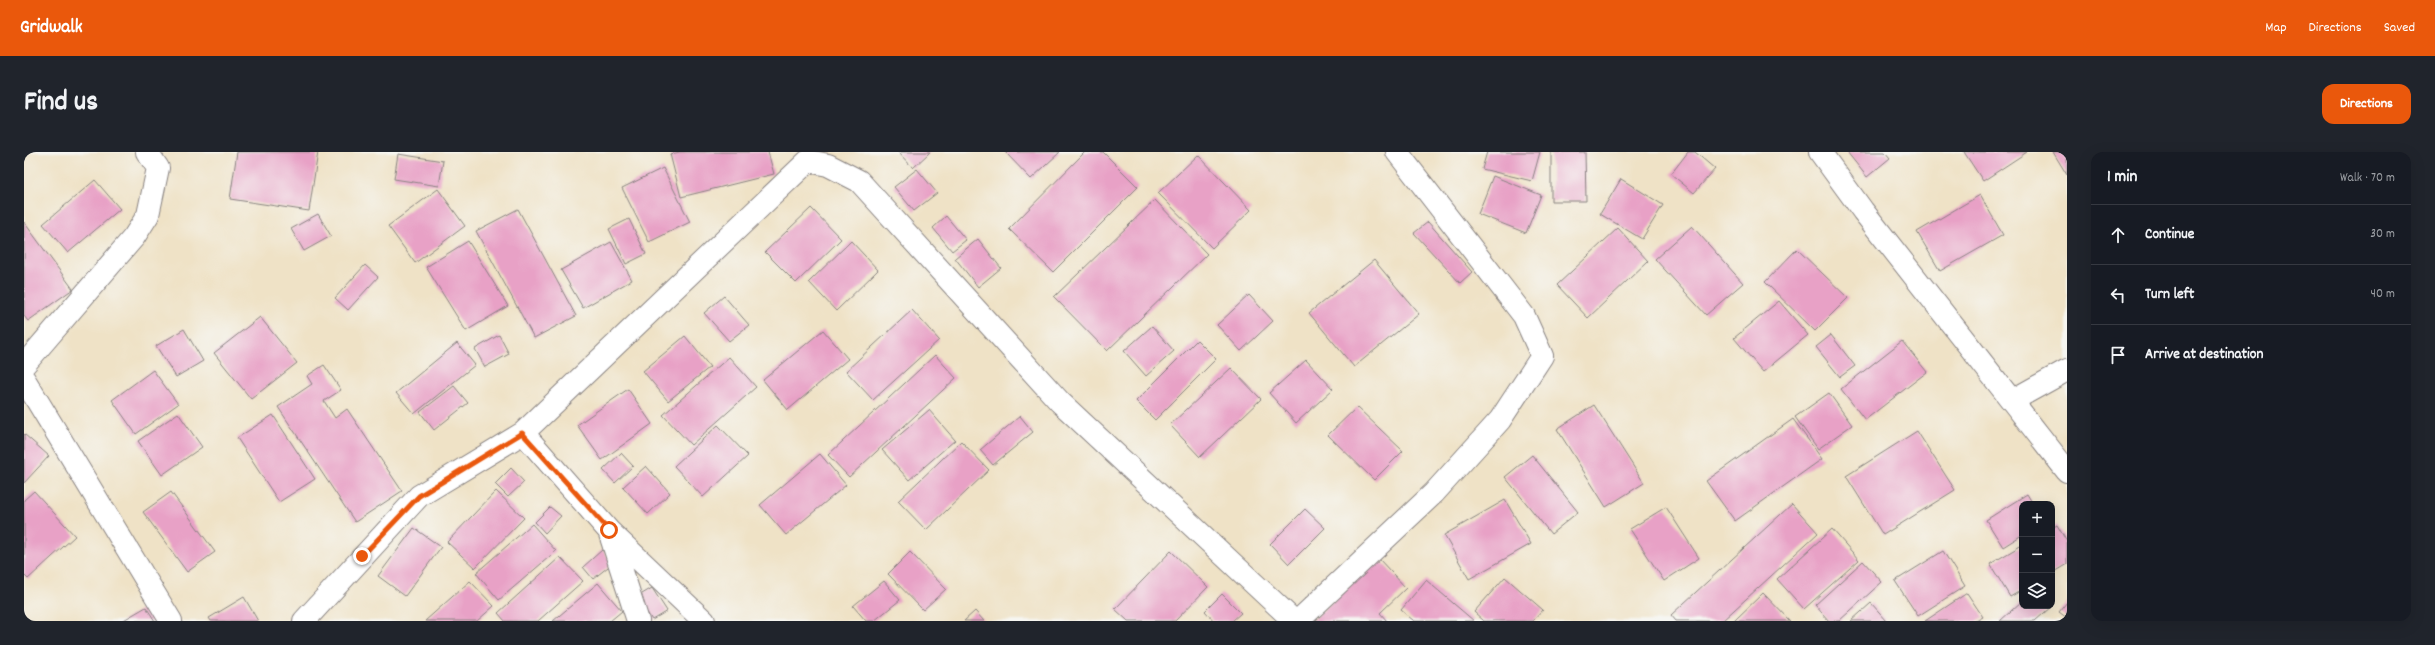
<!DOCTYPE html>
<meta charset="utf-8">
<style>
body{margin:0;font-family:Dekko,sans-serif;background:#20242c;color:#f1f3f6}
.controls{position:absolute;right:12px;bottom:12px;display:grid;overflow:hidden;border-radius:8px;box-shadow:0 4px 16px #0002}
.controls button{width:36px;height:36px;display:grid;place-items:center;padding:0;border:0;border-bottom:1px solid #363941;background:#171b24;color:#f1f3f6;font:20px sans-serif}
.stop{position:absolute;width:12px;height:12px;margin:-9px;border:3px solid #ea580c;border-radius:50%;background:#fff}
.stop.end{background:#ea580c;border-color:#fff;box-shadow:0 1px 4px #0008}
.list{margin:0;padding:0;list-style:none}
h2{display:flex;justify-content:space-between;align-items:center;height:52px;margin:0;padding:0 16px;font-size:17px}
h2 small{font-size:13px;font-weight:400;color:#9ea1a6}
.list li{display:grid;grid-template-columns:26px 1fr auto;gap:12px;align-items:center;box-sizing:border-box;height:60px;padding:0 16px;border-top:1px solid #363941}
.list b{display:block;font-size:15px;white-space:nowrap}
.list em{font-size:13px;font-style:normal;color:#9ea1a6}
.icon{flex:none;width:22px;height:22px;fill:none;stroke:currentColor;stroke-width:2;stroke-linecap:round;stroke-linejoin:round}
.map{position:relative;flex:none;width:2043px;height:469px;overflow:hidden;border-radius:12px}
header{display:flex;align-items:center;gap:24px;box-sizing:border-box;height:56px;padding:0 20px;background:#ea580c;color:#fff}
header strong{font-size:19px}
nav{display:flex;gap:22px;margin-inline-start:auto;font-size:14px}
.intro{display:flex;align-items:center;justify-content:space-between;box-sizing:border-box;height:96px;padding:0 24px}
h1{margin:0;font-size:28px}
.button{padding:10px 18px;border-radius:12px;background:#ea580c;color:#fff;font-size:14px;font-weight:700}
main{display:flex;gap:24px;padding:0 24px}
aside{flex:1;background:#171b24;border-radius:12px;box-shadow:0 4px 16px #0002}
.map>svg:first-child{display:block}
.building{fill:#e8a1c6}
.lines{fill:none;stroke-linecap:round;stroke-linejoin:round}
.street-casing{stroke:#888280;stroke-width:24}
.street{stroke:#fff;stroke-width:22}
.route{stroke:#ea580c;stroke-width:5}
</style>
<header>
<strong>Gridwalk</strong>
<nav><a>Map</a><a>Directions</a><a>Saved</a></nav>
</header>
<div class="intro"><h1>Find us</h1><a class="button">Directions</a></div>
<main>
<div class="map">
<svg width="2043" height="469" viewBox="0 0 2043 469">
<rect width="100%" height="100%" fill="#f6f6f2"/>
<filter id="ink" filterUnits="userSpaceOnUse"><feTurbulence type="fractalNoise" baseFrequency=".025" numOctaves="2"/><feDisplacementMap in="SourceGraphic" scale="8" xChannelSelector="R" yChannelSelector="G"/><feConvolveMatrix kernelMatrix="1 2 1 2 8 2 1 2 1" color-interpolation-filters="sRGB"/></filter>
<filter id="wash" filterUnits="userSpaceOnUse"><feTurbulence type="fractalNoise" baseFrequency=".012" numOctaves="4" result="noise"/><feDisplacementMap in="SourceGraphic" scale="16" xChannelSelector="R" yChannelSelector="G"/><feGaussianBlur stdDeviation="0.9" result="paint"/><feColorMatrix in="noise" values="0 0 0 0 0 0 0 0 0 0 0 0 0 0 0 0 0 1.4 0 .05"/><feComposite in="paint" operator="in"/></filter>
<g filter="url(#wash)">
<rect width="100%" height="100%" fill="#efe2c6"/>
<g id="blocks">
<path class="building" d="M213,0H294L285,59L206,47Z
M656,0H744L750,22L657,45L646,2Z
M874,0H906L889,16Z
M981,0H1036L1007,27Z
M1061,0H1079L1114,35L1029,120L985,77Z
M1463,0H1516L1508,29L1458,17Z
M1527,0H1561L1562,49H1527Z
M1664,0H1671L1691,17L1670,41L1647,22Z
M1823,0H1861L1866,6L1843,25Z
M1940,0H2003L1959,29Z
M2029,0H2043V23Z
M374,2L419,9L415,34L370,27Z
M1174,3L1227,58L1188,96L1134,41Z
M639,16L666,70L625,90L598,36Z
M893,17L913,41L890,59L870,35Z
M1469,24L1517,43L1502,81L1454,62Z
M1597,27L1639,53L1618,87L1576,62Z
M71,28L96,57L44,101L19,72Z
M414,37L441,74L391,111L364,74Z
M1956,43L1979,83L1916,119L1893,80Z
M1131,48L1183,102L1083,199L1030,145Z
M787,56L817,87L772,131L741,100Z
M494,57L552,164L510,186L452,79Z
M294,62L307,84L280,99L267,77Z
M922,64L942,88L928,99L909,76Z
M605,67L622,102L602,112L585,77Z
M0,70L49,137L4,169L0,164Z
M1404,70L1448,120L1436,131L1390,81Z
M1668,74L1719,131L1682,163L1631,107Z
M1594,76L1624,109L1564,166L1533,133Z
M954,87L977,116L954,135L931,106Z
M444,89L484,154L442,179L402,115Z
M827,89L854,118L812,159L785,130Z
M587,90L608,128L559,156L537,118Z
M1773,97L1824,146L1791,179L1741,130Z
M1350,108L1395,162L1330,215L1285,161Z
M341,113L354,125L324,158L311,146Z
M1225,143L1249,169L1217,199L1193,173Z
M700,144L725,173L705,189L680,161Z
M1755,149L1784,183L1739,220L1710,186Z
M888,158L915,188L849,248L822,219Z
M236,165L273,211L227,247L190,201Z
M1128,174L1150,199L1122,224L1100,199Z
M160,177L179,209L152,225L132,194Z
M799,178L824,207L764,258L739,228Z
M475,183L485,202L461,215L451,197Z
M1807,183L1831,214L1816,225L1792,195Z
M661,184L686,215L644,249L619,219Z
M1173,188L1192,207L1131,268L1112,249Z
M1878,189L1903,220L1841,268L1817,237Z
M433,191L451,213L390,262L372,241Z
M911,203L932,226L825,325L804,303Z
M705,205L732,235L667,293L639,263Z
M1282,208L1309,237L1272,271L1245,241Z
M300,213L317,238L300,249L311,266L323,257L378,339L331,370L254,255L288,232L283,224Z
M1207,216L1237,247L1176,305L1146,273Z
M129,218L154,252L112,282L88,248Z
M430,234L444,251L410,278L396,260Z
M604,237L628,272L578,308L553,273Z
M1805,241L1828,273L1794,297L1771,265Z
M1570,253L1620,331L1582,355L1533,277Z
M1333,255L1379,299L1350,328L1304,283Z
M905,258L931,288L885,328L858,298Z
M154,261L178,295L138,323L114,289Z
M249,263L291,327L255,350L213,286Z
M996,264L1009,280L969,313L956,298Z
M1769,267L1798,307L1711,369L1682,329Z
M694,273L724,304L679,345L650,314Z
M1893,279L1931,338L1859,383L1822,324Z
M0,282L25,304L0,331Z
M937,289L965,318L902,378L874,349Z
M597,301L609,314L591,331L579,318Z
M796,302L822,333L762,383L736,353Z
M1508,303L1554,360L1527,382L1481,325Z
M622,314L646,341L624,362L599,335Z
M487,316L500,330L484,345L471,332Z
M10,339L51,384L4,427L0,423V348Z
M472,339L500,366L451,416L423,390Z
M147,340L191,400L163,420L119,360Z
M2003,342L2009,352H1998V383L1979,395L1962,368Z
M1481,348L1507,392L1445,427L1420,383Z
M1768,352L1794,381L1698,469H1652L1647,463Z
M526,355L537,364L521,381L511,370Z
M1642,355L1675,406L1640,429L1606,377Z
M1281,357L1301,376L1265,412L1246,392Z
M508,372L532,399L475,448L452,421Z
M2033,373L2043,390V412L2028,421V376Z
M390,376L417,395L381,444L354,424Z
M1808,377L1835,408L1780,457L1753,427Z
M1998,393V438L1986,445L1966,412Z
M578,398L589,411L569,427L559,415Z
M1147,399L1184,435L1151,469H1104L1091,457Z
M1919,399L1941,434L1894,464L1871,429Z
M886,400L922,437L899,458L864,422Z
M536,405L559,429L514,469H481L474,461Z
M1354,406L1382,436L1356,461L1363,469H1288Z
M1839,409L1858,430L1815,469H1805L1791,453Z
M1481,425L1519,458L1509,469H1460L1450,460Z
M1402,428L1450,469H1390L1377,458Z
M446,429L470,454L453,469H401Z
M860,429L876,448L850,469H842L829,454Z
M574,431L598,459L586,469H529Z
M628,436L643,459L628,468L613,445Z
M1739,441L1766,469H1710Z
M1943,441L1959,465L1952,469H1901Z
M1198,442L1217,461L1208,469H1190L1181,459Z
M220,445L234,469H187L185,466Z
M1998,449V454H2028L2011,469H1976Z
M2043,450V466L2035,460Z
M1847,451L1863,469H1827Z
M122,455L131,469H98Z
M951,459L960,469H940Z"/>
</g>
</g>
<g filter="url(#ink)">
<use href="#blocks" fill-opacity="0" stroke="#888280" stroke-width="1"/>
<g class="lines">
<g class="street-casing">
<path id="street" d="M1796,0L1839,59L2043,319
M0,213L110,85L124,63L134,16L123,0
M0,227L147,469
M1989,248L2043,218
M499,281L585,379L680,469
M586,382L614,469
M280,469L395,344L499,281L784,9L804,13L835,29L1036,250L1270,469
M1274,469L1410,341L1476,268L1518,204L1500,164L1373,0"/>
</g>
<use href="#street" class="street"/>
</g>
</g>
<g class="lines" filter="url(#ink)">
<path class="route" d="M338,404L395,344L498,281L585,378"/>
</g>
</svg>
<div class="controls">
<button>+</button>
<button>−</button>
<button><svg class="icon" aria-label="layers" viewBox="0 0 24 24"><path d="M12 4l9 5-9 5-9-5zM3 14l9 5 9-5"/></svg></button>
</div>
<div class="stop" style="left:585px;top:378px"></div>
<div class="stop end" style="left:338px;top:404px"></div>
</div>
<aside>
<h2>1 min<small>Walk · 70 m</small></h2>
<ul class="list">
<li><svg class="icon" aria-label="ahead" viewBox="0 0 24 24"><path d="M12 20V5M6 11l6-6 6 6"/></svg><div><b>Continue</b></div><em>30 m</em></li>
<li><svg class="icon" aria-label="left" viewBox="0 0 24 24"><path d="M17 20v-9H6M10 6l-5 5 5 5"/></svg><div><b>Turn left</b></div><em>40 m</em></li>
<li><svg class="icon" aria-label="arrive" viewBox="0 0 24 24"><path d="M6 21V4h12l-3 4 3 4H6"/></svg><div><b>Arrive at destination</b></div></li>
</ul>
</aside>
</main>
